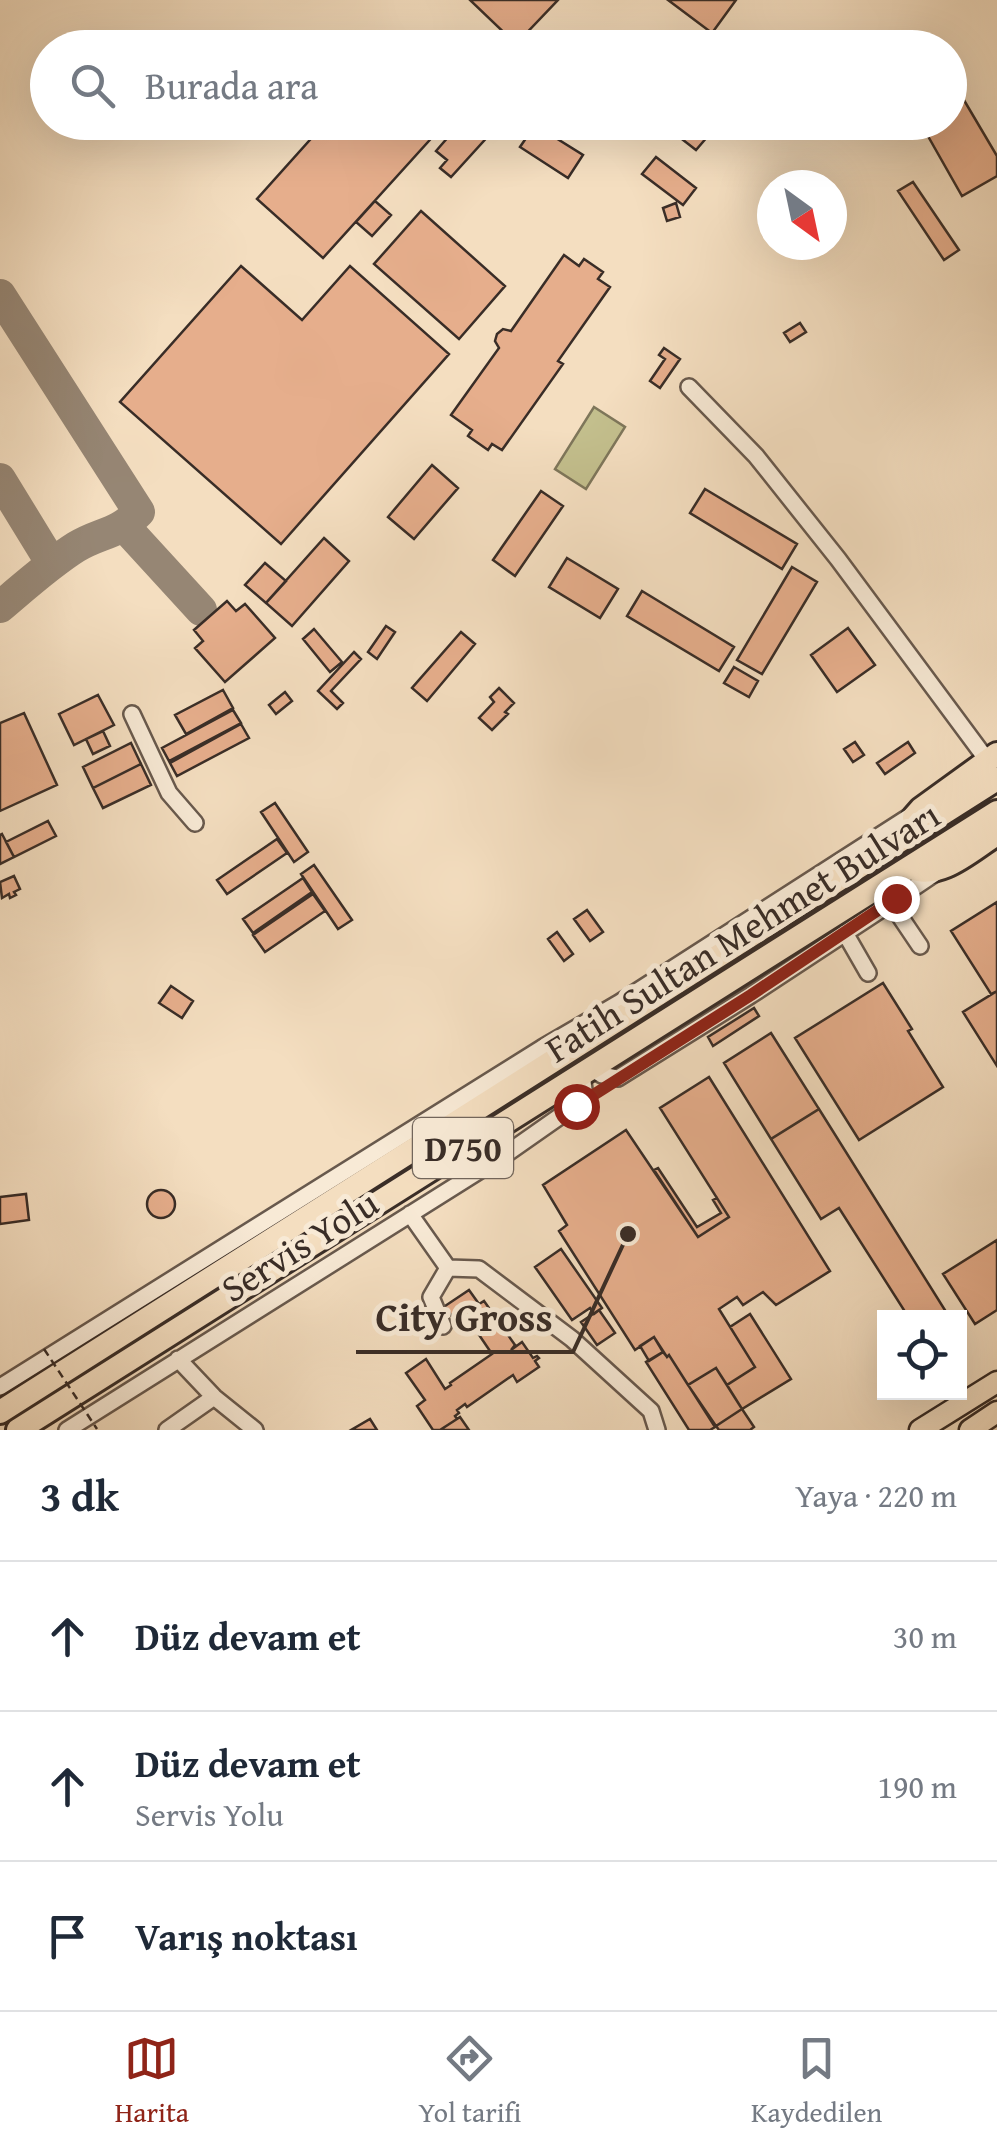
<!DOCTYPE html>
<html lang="tr">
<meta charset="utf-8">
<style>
body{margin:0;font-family:"Gentium Book Plus",serif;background:#f6f6f7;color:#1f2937}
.controls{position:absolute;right:30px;bottom:30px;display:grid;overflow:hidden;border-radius:0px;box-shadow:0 10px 40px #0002}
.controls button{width:90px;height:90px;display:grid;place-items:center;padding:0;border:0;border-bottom:2px solid #e0e1e3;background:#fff;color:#1f2937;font:50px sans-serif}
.compass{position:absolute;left:757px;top:170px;width:90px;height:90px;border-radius:50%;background:#fff;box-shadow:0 10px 40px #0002;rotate:147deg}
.stop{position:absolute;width:30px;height:30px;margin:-22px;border:8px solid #8f2418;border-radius:50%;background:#fff}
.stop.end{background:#8f2418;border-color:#fff;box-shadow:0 2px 10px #0008}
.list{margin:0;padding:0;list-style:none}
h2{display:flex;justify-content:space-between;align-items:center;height:130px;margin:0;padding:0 40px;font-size:42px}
h2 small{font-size:32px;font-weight:400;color:#747a83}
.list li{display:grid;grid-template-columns:65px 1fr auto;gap:30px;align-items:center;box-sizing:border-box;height:150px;padding:0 40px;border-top:2px solid #e0e1e3}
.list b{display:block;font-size:38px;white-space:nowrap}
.list p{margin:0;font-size:32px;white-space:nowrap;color:#747a83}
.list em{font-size:32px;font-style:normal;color:#747a83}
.icon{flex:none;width:55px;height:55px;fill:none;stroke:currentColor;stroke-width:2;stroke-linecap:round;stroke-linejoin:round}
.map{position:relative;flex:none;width:997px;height:1430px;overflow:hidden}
.search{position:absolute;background:#fff;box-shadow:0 10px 40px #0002;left:30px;right:30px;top:30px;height:110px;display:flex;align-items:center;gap:25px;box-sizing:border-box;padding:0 35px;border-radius:55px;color:#747a83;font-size:38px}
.sheet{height:580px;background:#fff}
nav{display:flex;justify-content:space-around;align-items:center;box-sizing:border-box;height:140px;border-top:2px solid #e0e1e3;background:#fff;font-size:28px;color:#747a83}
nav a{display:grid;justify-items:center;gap:5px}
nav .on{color:#8f2418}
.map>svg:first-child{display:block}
.green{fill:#c3bf8d;stroke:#7e765a;stroke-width:2.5}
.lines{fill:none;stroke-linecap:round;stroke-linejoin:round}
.taxiway{stroke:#968674;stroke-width:32}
.building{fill:#e6ae8c;stroke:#392d27;stroke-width:2.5}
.minor-casing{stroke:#68594d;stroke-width:20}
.major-casing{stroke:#392d27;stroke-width:25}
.highway-casing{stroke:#392d27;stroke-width:28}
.minor{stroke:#f8ead6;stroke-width:15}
.major{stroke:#f4dec0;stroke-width:20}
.highway{stroke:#f4dec0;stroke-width:22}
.path-bridge{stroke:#392d27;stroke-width:2.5;stroke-dasharray:8 5;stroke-linecap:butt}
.route{stroke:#8f2418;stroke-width:12}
.labels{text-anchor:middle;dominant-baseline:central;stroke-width:10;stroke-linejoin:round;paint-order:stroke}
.shield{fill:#f8ead6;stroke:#72665c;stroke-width:2.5}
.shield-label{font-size:35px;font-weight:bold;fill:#392d27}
.street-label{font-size:38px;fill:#392d27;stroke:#f8ead6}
.leader{fill:none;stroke:#392d27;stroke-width:4}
.callout-dot{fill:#392d27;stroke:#f8ead6;stroke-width:4}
.callout-label{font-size:40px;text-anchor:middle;font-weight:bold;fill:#392d27;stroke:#f8ead6;stroke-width:10;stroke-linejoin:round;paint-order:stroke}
</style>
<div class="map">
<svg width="997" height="1430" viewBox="0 0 997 1430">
<rect width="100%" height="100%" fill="#f4dec0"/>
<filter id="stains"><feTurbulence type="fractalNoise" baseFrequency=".002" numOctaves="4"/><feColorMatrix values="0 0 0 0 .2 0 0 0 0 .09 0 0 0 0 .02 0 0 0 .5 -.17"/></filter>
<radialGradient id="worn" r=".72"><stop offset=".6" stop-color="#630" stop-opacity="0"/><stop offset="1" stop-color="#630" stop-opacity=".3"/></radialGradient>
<path class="green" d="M594,407L625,427L586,489L555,469Z"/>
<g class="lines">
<path class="taxiway" d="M0,295L139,512C117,535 101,532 76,547C49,564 25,586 0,607
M0,479L52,564
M125,527L201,610"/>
</g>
<path class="building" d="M470,0H558L516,44Z
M668,0H736L712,33Z
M958,90L997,156V176L962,196L920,122H950V95Z
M326,122H446L323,258L257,199Z
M446,122L455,129L461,122H501L451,177L440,168L447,160L436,151L449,136L440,128Z
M660,122H712L704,133L708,136L696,150Z
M535,125L583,155L568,178L520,147Z
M656,157L696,188L683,205L642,174Z
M913,182L959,250L944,260L898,191Z
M375,201L391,215L372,236L356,222Z
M676,203L680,217L667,221L663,208Z
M421,211L505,286L459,339L374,264Z
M564,255L579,266L584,259L603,272L598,279L610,287L558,361L563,364L502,450L492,444L488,450L468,436L472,430L451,415L499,348L495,341L497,334L503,329L511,331Z
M241,266L302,320L350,266L449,354L281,544L120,402Z
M800,323L806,332L790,342L784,333Z
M664,348L680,359L660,388L650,381L665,359L659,355Z
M432,465L458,488L414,539L388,517Z
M705,489L797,544L782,569L690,513Z
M541,491L563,506L515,576L493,560Z
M324,538L349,561L292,626L266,603Z
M567,558L618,589L600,618L549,587Z
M265,563L286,581L266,603L245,585Z
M792,567L817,582L762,674L737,660Z
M642,591L734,647L719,671L627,616Z
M227,601L236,611L245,604L275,638L225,682L195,648L203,641L194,630Z
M386,626L395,632L377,659L368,652Z
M848,628L875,665L837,692L811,655Z
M314,629L342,662L330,672L303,639Z
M461,632L475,644L427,701L412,688Z
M354,652L361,659L331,691L343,703L337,709L318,691Z
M734,667L758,681L749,697L724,683Z
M499,688L514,703L505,712L508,714L492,730L479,718L494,702L490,697Z
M223,690L233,708L186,734L175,715Z
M285,692L292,701L276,714L269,705Z
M98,695L114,725L74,745L59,714Z
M233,710L241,723L169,761L162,748Z
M24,713L57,785L0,811V723Z
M241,724L249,738L177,776L170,763Z
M103,731L110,746L93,754L86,739Z
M855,742L864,755L853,762L844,749Z
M908,742L915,753L885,774L877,763Z
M131,743L141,764L93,788L83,767Z
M141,764L151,785L103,808L93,788Z
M275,803L308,852L294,862L261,812Z
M48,821L56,836L14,857L6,842Z
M2,834L14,857L0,864V835Z
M277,839L287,853L227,894L217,880Z
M314,865L352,920L338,929L301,874Z
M14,876L20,889L14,892L16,895L10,898L9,894L2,898L0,882Z
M303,878L312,892L253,933L243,919Z
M313,894L325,911L265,952L253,935Z
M997,902V991L991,994L951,931Z
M587,910L603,932L590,941L574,919Z
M557,932L573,954L564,961L548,939Z
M883,983L912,1029L908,1031L943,1087L859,1140L795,1038Z
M171,986L193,1001L182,1018L159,1003Z
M997,991V1066L963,1012Z
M754,1008L759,1016L713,1046L708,1037Z
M771,1033L819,1109L771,1139L724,1063Z
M709,1077L830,1271L776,1305L763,1292L743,1305L737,1297L719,1309L755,1367L727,1385L716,1368L688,1385L669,1355L667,1357L654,1337L635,1350L559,1231L567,1225L543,1185L626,1130L698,1237L729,1217L660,1108Z
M819,1109L948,1315L944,1318H909L839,1208L821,1219L771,1139Z
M658,1168L697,1227L721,1213L713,1200L717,1198L729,1217L698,1237L654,1170Z
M147 1204a14 14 0 1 1 28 0a14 14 0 1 1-28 0Z
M26,1194L29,1220L0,1224V1197Z
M997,1240V1310L975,1324L943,1274Z
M561,1249L602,1308L594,1314L590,1308L572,1320L535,1267Z
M469,1290L479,1304L484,1301L515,1345L511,1350L522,1342L533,1358L537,1356L539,1358L535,1361L539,1367L517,1382L513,1375L467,1407L465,1404L457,1410L459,1413L455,1416L457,1419L440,1430H433L417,1406L425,1400L406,1373L426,1359L445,1389L451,1385L450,1383L492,1354L471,1323L461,1330L445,1306Z
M599,1310L615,1333L597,1345L581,1322Z
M750,1314L791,1379L742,1409L727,1385L755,1367L730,1327Z
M654,1337L663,1352L649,1361L640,1346Z
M663,1352L667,1357L669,1355L715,1427L710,1430H689L646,1362Z
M716,1368L742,1409L716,1426L688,1385Z
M742,1409L754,1427L750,1430H719L716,1426Z
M460,1417L469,1430H440L457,1419Z
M370,1419L377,1430H351Z"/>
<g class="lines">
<g class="minor-casing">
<path id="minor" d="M689,387L756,456L838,559L987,760
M132,714L169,793L195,823
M845,933L868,973
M920,946L891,903L937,872
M610,1023L619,1003L918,811
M542,1048L619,1003
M591,1068L602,1075L618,1078L751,995L891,903C899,895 902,887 900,875
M410,1214L448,1268
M448,1268L479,1269L572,1339L651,1411L657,1430
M443,1326L431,1297L448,1268
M178,1359L214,1397L255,1430
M0,1387L542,1048L564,1052
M67,1430L506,1154L576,1105L584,1090L582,1073
M167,1430L214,1397"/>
</g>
<g class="major-casing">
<path id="major" d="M920,1430L997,1382
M970,1430L997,1412"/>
</g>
<g class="highway-casing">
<path id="highway" d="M914,817L921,809L997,754
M911,868C941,880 972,849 997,834
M0,1412L997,779
M18,1430L997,812"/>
</g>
<use href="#minor" class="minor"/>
<use href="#major" class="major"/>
<use href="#highway" class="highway"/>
<path class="path-bridge" d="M44,1349L97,1429"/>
</g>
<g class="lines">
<path class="route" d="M576,1106L751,995L896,898"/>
</g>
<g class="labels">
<rect class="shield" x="413" y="1118" width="100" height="60" rx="8"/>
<g class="shield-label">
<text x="463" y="1148">D750</text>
</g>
<g class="street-label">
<text transform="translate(742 931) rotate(-32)">Fatih Sultan Mehmet Bulvarı</text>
<text transform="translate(299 1245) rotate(-32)">Servis Yolu</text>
</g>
</g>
<path class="leader" d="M628 1234L573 1352H356"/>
<circle class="callout-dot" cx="628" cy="1234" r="10"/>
<g class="callout-label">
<text x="464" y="1331">City Gross</text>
</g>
<rect width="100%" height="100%" filter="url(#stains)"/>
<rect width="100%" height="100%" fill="url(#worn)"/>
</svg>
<div class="controls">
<button><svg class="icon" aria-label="locate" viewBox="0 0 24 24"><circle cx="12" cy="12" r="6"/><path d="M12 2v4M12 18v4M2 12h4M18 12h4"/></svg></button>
</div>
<svg class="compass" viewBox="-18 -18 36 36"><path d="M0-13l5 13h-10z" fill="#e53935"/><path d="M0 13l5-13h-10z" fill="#747a83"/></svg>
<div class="stop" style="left:576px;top:1106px"></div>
<div class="stop end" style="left:896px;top:898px"></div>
<div class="search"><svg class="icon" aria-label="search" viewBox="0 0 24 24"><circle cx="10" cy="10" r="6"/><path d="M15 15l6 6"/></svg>Burada ara</div>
</div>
<section class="sheet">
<h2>3 dk<small>Yaya · 220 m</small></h2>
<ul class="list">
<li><svg class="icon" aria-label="ahead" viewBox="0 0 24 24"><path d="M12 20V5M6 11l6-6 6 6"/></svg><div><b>Düz devam et</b></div><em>30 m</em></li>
<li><svg class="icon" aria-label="ahead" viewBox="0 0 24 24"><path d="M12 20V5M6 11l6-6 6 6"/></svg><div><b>Düz devam et</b><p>Servis Yolu</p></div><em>190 m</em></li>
<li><svg class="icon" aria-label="arrive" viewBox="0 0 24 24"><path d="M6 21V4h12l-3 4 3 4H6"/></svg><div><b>Varış noktası</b></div></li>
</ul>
</section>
<nav>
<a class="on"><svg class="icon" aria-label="map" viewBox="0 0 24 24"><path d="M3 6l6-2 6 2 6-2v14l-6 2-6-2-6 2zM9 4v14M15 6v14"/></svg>Harita</a>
<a><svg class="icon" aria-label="directions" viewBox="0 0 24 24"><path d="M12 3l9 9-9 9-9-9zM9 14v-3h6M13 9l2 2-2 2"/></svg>Yol tarifi</a>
<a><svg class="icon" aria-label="saved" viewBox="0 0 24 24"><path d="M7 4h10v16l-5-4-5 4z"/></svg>Kaydedilen</a>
</nav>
